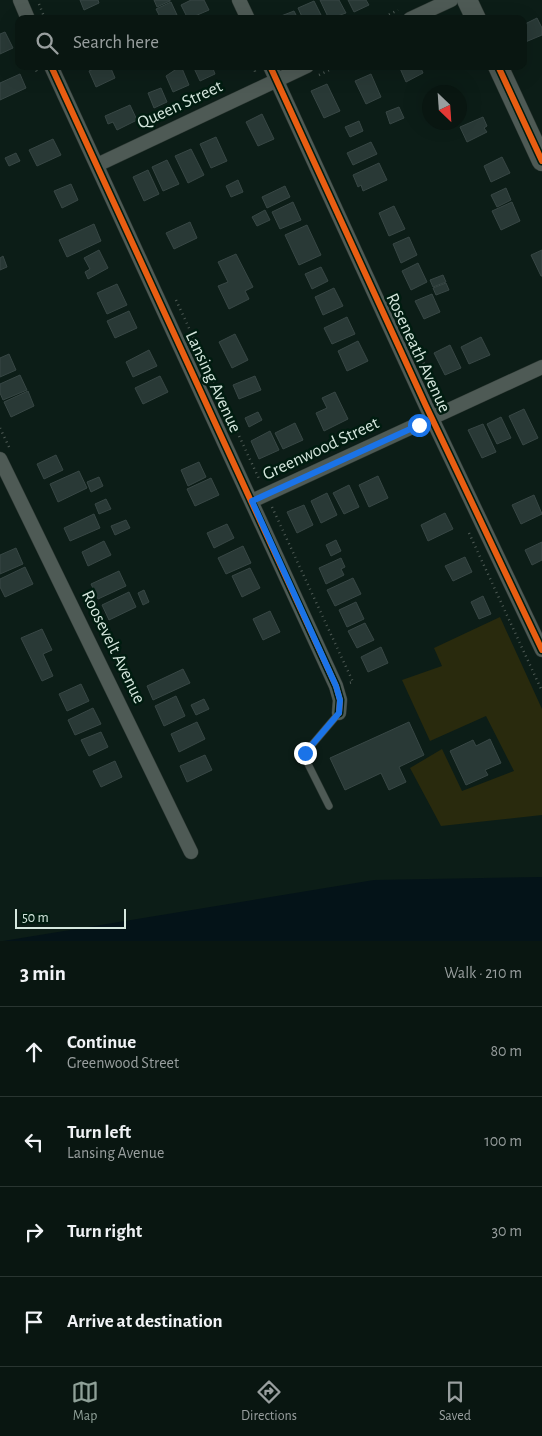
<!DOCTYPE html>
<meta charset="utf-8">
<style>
body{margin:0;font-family:"Alegreya Sans",sans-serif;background:#121f1a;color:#f1f3f6}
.compass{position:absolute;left:422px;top:85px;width:45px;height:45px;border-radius:50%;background:#091611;box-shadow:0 5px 20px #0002;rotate:155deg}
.scale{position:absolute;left:15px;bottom:12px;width:111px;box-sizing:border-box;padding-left:5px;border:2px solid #d5e7de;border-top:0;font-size:14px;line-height:18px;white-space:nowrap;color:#d5e7de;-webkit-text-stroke:4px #001c10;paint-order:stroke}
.stop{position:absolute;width:15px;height:15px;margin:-11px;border:4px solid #1a73e8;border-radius:50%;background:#fff}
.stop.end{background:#1a73e8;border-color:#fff;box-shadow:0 1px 5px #0008}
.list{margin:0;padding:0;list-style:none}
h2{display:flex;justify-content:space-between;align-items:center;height:65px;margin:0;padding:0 20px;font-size:21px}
h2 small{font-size:16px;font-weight:400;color:#999f9f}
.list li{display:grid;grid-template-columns:32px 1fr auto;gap:15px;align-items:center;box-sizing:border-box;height:90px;padding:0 20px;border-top:1px solid #293531}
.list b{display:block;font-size:19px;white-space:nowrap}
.list p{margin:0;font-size:16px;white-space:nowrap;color:#999f9f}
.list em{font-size:16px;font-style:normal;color:#999f9f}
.icon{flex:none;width:28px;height:28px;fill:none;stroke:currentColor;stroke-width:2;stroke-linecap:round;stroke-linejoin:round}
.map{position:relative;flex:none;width:542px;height:941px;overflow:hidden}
.search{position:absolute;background:#091611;box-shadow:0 5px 20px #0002;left:15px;right:15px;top:15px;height:55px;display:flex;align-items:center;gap:12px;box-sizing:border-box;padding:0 18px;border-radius:10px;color:#999f9f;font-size:19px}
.sheet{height:425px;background:#091611}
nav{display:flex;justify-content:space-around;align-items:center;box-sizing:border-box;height:70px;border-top:1px solid #293531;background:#091611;font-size:14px;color:#999f9f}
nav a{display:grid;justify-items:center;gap:2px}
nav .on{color:#8fa098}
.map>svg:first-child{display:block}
.green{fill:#292a0d}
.water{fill:#041318}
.building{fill:#293936;stroke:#384745}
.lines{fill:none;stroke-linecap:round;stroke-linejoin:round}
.lane-casing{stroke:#2d3833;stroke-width:8}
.street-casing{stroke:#2d3833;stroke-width:15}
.secondary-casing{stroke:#2d3833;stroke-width:21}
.path{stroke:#4d5954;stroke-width:2.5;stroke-dasharray:1 4;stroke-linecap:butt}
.lane{stroke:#4e5a55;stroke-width:7}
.street{stroke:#4e5a55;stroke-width:14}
.secondary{stroke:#4e5a55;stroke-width:20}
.cycleway-casing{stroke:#001c10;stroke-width:9}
.cycleway{stroke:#e95d12;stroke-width:6}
.route{stroke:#1a73e8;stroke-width:6}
.labels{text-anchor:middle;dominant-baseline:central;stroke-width:5;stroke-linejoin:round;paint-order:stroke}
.street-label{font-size:18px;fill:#d5e7de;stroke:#001c10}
</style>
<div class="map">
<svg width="542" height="941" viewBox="0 0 542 941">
<rect width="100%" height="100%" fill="#0c1d17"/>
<path class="green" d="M500,617L542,709V815L441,826L410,768L442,749L462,791L514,771L486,716L430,741L402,680L442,666L434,648Z"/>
<path class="water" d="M542,877V941H3L374,880Z"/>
<path class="building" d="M80,0H98L99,3L84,10Z
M154,0H170V1L157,7Z
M191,0H204L209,10L188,19L181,5Z
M320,0H339L346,13L329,19Z
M348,0H366L369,5L354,12Z
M314,1L323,19H303L298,8Z
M171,2L177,15L161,19L156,9Z
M294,11L298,19H283L281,16Z
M537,18L542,28V35L523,43V25Z
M5,32L13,48L0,54V34Z
M100,66H110L115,78L96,87L89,71Z
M181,66L189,85L173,92L166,76Z
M193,66H212L215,74L200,81Z
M399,66H420L423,73L406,82Z
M20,74L26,88L0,100V83Z
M371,74L381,97L366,104L355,81Z
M327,84L340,111L324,118L311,91Z
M161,88L167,102L154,108L148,93Z
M130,105L137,120L117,130L113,122L108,124L105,116Z
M399,107L404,118L390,124L386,112Z
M262,114L274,139L258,146L246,122Z
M483,117L487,126L484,128L487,132L467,142L460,127Z
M359,121L363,131L350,137L345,127Z
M216,137L227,161L211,168L200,144Z
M53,139L61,155L37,166L29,150Z
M371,142L377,154L353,165L347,153Z
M191,149L204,175L188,183L175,156Z
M16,153L20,161L9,166L5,158Z
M502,157L510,173L491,182L484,166Z
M167,160L179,184L163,191L152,167Z
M379,163L387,180L363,191L361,185L358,187L353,175Z
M148,170L159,194L144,201L133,177Z
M238,180L243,192L231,197L226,186Z
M71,184L78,200L62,208L54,191Z
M285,186L290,197L267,208L262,197Z
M506,188L511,200L497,207L491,195Z
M293,202L301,220L280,229L272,212Z
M512,202L520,221L501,230L492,211Z
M394,206L405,229L389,236L379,213Z
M265,210L270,220L257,226L252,217Z
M190,222L197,238L174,249L166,233Z
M94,224L101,241L67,257L59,240Z
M307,225L321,255L299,265L285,235Z
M409,237L417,255L401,263L393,244Z
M99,250L108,268L88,279L85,272L90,269L84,258Z
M542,250V276H541L531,255Z
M236,254L253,287L245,291L249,299L229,309L218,286L228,282L218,262Z
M3,256L7,267L0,270V258Z
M418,263L427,282L411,290L402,271Z
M321,267L328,281L312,289L305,274Z
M443,275L446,282L433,287L430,280Z
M446,283L449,290L436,295L433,288Z
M117,284L127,305L107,314L97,293Z
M334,288L343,306L323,315L315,297Z
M432,294L440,312L424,319L415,301Z
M129,311L137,328L115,338L107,321Z
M347,317L355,334L332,344L324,328Z
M235,334L248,360L232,368L219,342Z
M481,337L490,355L469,364L461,347Z
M358,341L368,361L347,371L338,351Z
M450,345L461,368L445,375L434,353Z
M149,350L157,366L133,377L126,362Z
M9,354L16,370L0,377V358Z
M20,375L27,390L3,400L0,393V384Z
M160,376L168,392L143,404L135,388Z
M255,376L261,390L239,399L233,385Z
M28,391L34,406L11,417L4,402Z
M335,392L348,419L324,431L316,413L327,408L322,398Z
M524,409L538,438L523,445L509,416Z
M258,412L262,420L249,427L245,418Z
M501,417L511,438L497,444L487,424Z
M295,423L303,440L283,449L275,433Z
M483,424L496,452L482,458L468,430Z
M270,431L279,450L259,459L251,441Z
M56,455L63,470L44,479L37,464Z
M199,462L206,477L188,486L181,470Z
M79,471L87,488L58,502L50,484Z
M378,476L388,498L369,507L359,485Z
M99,477L103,486L91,492L87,482Z
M211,478L219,495L195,506L187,489Z
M349,485L359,507L344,514L333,493Z
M327,493L337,515L321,523L311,501Z
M534,495L542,514L521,524L512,505Z
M106,499L111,509L99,514L95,504Z
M304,505L313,525L297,533L287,512Z
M445,513L453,529L428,541L421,525Z
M94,514L100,528L70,541L64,528Z
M126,520L130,528L115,535L111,526Z
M227,524L234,538L214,548L207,533Z
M336,540L341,551L331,556L326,545Z
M104,541L111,555L88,566L82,552Z
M542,542V560L532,565L525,550Z
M243,546L251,563L226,574L218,558Z
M16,548L23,564L0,574V555Z
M465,557L472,572L453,581L445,566Z
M341,558L345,567L341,569L344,575L326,584L319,568Z
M25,567L33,584L5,597L0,587V579Z
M250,568L260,588L242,597L232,576Z
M119,571L126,586L98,599L91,584Z
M353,578L361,594L335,606L327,590Z
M144,590L149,602L143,605L138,593Z
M129,592L136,607L109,620L102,605Z
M483,596L491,614L479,619L471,602Z
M356,602L364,619L347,627L339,610Z
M270,611L280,632L263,640L253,619Z
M365,623L374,640L357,648L348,631Z
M42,629L52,650L43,654L53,676L42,681L21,638Z
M381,647L388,663L368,672L361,657Z
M183,669L190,683L153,700L147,686Z
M81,684L89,701L67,711L59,694Z
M176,696L185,716L164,726L155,706Z
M204,699L209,709L196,715L191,705Z
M93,708L101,724L75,735L68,720Z
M197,722L205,739L179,752L171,734Z
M409,722L424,755L399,767L406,782L389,790L381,773L345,790L330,758Z
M101,732L108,747L89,756L81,740Z
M490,739L501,763L485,770L488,775L466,785L450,751L473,740L476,746Z
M205,755L212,770L187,782L180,766Z
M115,761L122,777L101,787L93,771Z"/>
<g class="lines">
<g class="lane-casing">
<path id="lane" d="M329,806L307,762L305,753L339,713"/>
</g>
<g class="street-casing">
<path id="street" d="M20,0L28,19
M239,0L248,19
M410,19L451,0
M51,66L336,686L340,700L339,713
M270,66L426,406L542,650
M97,165L307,66
M0,459L191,852
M252,501L542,367"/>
</g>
<g class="secondary-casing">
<path id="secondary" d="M467,0L476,19
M498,66L542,161"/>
</g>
<path class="path" d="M39,4L45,19
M380,19L398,10
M34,66L38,74
M253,66L256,74
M319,75L338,66
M176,300L260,481
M409,331L440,399
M0,428L10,449
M272,507L353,682L349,683
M469,533L542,691"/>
<use href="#lane" class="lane"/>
<use href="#street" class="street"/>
<use href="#secondary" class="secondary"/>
<g class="cycleway-casing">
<path id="cycleway" d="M51,66L336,686L340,700L339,713
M270,66L426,406L542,650
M498,66L542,161"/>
</g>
<use href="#cycleway" class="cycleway"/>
</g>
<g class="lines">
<path class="route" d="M305,753L339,713L340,700L336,686L252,501L419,425"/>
</g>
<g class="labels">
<g class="street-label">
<text transform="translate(180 105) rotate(-25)">Queen Street</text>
<text transform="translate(418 353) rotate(65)">Roseneath Avenue</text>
<text transform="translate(213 382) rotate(65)">Lansing Avenue</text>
<text transform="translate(321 449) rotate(-25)">Greenwood Street</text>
<text transform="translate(113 647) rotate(64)">Roosevelt Avenue</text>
</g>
</g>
</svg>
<svg class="compass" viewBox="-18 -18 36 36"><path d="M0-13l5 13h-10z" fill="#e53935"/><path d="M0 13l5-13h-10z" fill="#999f9f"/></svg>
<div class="scale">50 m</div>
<div class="stop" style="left:419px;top:425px"></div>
<div class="stop end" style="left:305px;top:753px"></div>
<div class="search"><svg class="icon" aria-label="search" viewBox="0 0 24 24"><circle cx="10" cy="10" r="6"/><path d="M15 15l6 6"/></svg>Search here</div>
</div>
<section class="sheet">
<h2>3 min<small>Walk · 210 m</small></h2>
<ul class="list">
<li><svg class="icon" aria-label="ahead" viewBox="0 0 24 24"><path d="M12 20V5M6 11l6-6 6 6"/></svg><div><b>Continue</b><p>Greenwood Street</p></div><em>80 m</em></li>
<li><svg class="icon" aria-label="left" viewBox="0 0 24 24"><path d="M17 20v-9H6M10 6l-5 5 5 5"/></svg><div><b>Turn left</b><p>Lansing Avenue</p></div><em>100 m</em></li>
<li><svg class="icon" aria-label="right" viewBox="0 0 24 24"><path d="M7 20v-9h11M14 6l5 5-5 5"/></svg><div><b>Turn right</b></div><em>30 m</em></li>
<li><svg class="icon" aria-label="arrive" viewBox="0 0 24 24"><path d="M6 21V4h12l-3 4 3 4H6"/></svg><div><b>Arrive at destination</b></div></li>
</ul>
</section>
<nav>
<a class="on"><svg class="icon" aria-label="map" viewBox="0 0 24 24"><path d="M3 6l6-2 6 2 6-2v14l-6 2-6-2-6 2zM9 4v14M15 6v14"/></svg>Map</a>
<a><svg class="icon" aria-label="directions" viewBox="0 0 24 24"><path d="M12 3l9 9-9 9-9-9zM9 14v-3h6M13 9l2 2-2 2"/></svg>Directions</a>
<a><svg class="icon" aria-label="saved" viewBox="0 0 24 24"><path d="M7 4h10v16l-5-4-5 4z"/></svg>Saved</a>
</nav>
